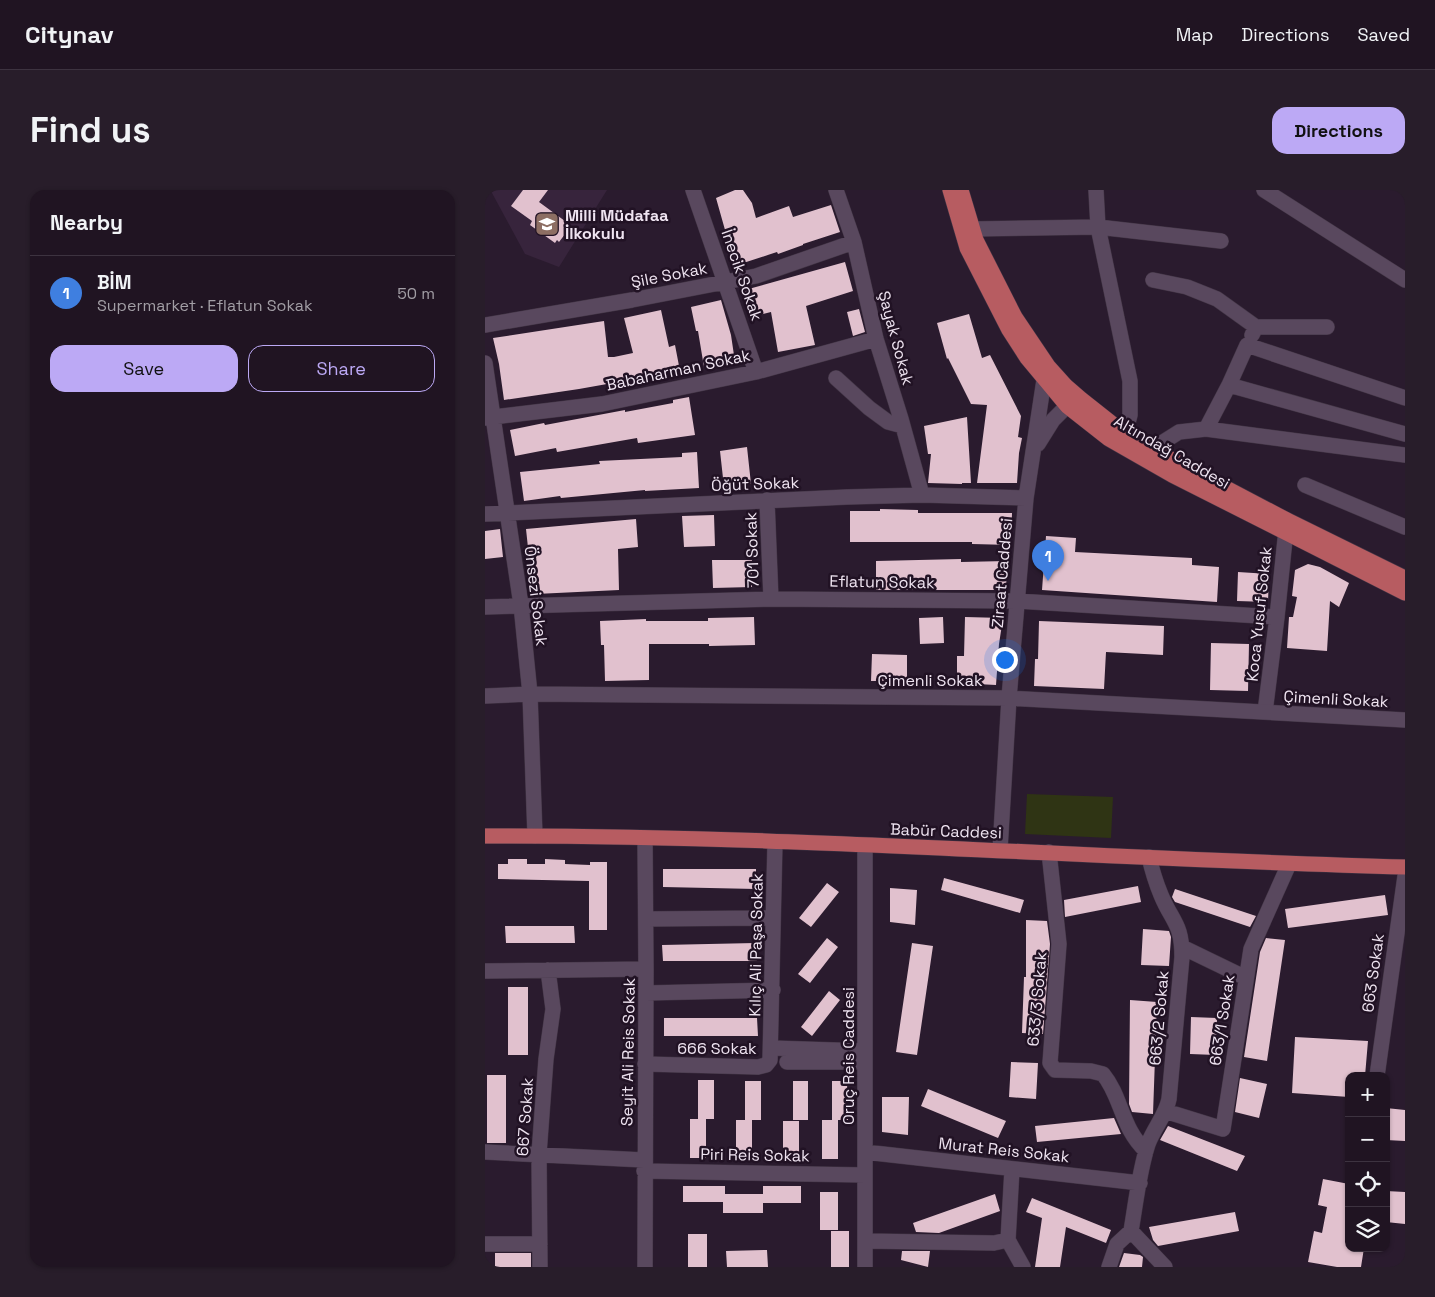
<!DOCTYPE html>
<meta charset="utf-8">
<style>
body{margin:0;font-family:"Space Grotesk",sans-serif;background:#281d2a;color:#f1f3f6}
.controls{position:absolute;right:15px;bottom:15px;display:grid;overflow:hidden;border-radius:10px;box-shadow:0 1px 4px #0004}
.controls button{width:45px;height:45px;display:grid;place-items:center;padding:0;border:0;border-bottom:1px solid #3d3340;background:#201422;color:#f1f3f6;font:25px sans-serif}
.you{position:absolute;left:519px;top:469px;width:18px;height:18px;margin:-12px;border:4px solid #fff;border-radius:50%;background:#1a73e8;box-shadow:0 0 0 8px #1a73e833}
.badge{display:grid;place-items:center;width:32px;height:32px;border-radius:50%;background:#bca9f5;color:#fff;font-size:16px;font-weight:700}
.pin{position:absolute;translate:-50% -41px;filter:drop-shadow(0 1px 2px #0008)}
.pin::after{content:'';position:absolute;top:26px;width:18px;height:15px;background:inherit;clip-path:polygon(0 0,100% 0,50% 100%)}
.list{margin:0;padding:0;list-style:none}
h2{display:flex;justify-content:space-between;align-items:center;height:65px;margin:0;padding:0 20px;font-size:21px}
h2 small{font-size:16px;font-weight:400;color:#a29ea5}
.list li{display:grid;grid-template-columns:32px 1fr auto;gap:15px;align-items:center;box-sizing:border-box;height:75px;padding:0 20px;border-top:1px solid #3d3340}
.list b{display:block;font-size:19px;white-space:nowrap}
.list p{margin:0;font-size:16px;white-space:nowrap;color:#a29ea5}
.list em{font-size:16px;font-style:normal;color:#a29ea5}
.actions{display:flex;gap:10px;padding:15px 20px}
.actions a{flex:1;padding:11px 0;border:1px solid #bca9f5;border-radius:15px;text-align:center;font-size:18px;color:#bca9f5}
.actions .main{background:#bca9f5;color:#111}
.icon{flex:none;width:28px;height:28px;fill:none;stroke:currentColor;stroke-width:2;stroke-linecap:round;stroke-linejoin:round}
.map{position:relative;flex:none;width:920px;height:1077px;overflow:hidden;border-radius:15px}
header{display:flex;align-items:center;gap:30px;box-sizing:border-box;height:70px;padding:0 25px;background:#201422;border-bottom:1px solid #3d3340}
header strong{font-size:24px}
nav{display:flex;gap:28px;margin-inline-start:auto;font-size:18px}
.intro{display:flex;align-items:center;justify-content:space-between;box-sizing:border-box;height:120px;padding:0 30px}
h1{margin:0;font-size:35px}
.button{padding:12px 22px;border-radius:15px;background:#bca9f5;color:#111;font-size:18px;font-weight:700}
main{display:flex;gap:30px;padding:0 30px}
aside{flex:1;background:#201422;border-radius:15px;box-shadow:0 1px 4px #0004}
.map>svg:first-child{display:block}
.built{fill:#37243c}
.green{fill:#2f3414}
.building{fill:#e1c1ce}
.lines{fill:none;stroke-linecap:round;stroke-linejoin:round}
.minor-casing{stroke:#433646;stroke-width:16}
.major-casing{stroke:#433646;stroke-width:16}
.minor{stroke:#59485e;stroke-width:15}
.major{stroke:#b75c61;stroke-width:15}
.labels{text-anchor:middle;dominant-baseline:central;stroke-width:5;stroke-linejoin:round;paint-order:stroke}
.poi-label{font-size:16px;font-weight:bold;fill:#efe4f1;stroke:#211224;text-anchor:start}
.street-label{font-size:16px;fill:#efe4f1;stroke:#211224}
</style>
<header>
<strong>Citynav</strong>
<nav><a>Map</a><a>Directions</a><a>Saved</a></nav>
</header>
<div class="intro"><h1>Find us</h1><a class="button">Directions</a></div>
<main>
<aside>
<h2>Nearby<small></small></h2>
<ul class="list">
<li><span class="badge" style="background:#3f7fe0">1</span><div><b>BİM</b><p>Supermarket · Eflatun Sokak</p></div><em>50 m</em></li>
</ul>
<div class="actions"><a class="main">Save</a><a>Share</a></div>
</aside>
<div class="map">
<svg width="920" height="1077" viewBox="0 0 920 1077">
<rect width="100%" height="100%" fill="#2a1b2e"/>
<path class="built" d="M7,0H122L74,77L40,64L7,3Z"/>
<path class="green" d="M542,604L628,607L626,648L540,644Z"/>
<path class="building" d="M38,0H63L54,12L84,34L82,37L84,39L74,52L72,50L70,53L45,35L47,31L26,16Z
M250,0H258L267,13L271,28L304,16L308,27L346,15L355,42L318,54V55L293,64L292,62L252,75L242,47L231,8Z
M360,72L368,101L321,116L330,155L293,162L286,122L267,127L260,100Z
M236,110L246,145L250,172L219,177L213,141H211L206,117Z
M374,119L380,142L368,146L362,122Z
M176,120L184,157L190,155L195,181L94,199L19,210L14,174L8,148L119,131L123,167H129L148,163L139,128Z
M484,124L497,168L505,165L536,226L533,247L537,248L534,263L532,293H492L502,215L486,214L463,168L462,169L452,133Z
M204,207L210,245L153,253L152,248L72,262L71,258L30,266L25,240L59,233L60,235L140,220V222L188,213V210Z
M482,227L486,293H477V294L443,293L446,264H443L439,236Z
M262,257L266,294L239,297L235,261Z
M212,262L214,298L160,301V300L76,308L75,306L39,311L35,282L115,274L114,271L197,267V263Z
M395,319L433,320V323H527L526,355L487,354V352H365V321H395Z
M229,325L230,356L199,357L197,326Z
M151,329L153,357L133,359L134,400L51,404L48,366L44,367L41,339Z
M15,339L18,367L0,369V341Z
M561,346L591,348L590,362L707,368V375L734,377L732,412L557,400Z
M476,369V372L522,371L521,400H391V371Z
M227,370H267V397L228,398Z
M823,374L835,377L864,393L854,417L845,411L842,461L802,458L804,427H808L812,407L807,406L810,380Z
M753,382L784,384L783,412L752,411Z
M269,427L270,455L224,456V454H164V490L120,491L119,455H116L115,431L161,429V431H223V428Z
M458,427L459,453L435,454L434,428Z
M480,427L518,428L514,454L511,495L472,493V466H479Z
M554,431L679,436L678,465L621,462L619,499L549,496L550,469H553Z
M726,453L764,454L763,501L725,500Z
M387,464L422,465V491H386Z
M23,669H42V674H60V669L80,670V674L105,675V672H122V740H104V691L13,689V674H23Z
M178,679H271V699L178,697Z
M459,688L539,710L535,723L456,700Z
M342,693L354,702L326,737L314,728Z
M653,696L656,712L580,727L579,710Z
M405,698L432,700L430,735L405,732Z
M690,699L771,726L765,737L690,712L687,707Z
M900,705L903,725L803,738L800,719Z
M541,730L562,731L565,754L558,844L537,843L539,787H541Z
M20,736H89L90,753H21Z
M658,739L684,741L686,747L684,776L656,775Z
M342,748L353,757L325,793L313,784Z
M781,748L800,750L782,871L759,867L775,762Z
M270,753L272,771H178L177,755Z
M427,753L448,756L432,865L411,862Z
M23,797H43V865H23Z
M344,801L355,810L327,846L316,837Z
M645,810L672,812L668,924L647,922L644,914Z
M706,827L732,828L731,865L705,864Z
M179,828H272L273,846H179Z
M810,847L883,851L880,886H864V907L807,903Z
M526,872L553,873L551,909L524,907Z
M2,885H21V953H2Z
M755,888L782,894L774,928L750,922Z
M213,890H229V929H213Z
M260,891H276V930H260Z
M308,891H323V930H308Z
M347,891H362L363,930H347Z
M443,899L521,931L513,948L436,916Z
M397,907H424L423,945L397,942Z
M901,918L920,920V951L901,950Z
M629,928L636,944L552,952L550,936Z
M205,929H221V968H205Z
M251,930H267V969H251Z
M337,930H353V969H337Z
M298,931H314V970H298Z
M683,936L760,966L752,981L675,950Z
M838,989L864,994V1058H879L876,1077H852L823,1072L829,1041L837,1043L842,1017L833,1015Z
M198,996H240V1004H278V996H316V1013H278V1023H238V1012H198Z
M901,1001L920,1002V1034L901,1032Z
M335,1002H353V1040H335Z
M510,1004L515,1021L454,1043L431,1042L428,1033Z
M547,1008L626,1040L621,1053L581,1037L575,1077H550L557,1028L541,1022Z
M750,1022L754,1041L673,1056L668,1050L664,1037Z
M346,1041H364V1077H346Z
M203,1044H222V1077H203Z
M282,1060L283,1077H242L241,1061Z
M417,1061H445L443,1077L416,1070Z
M10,1063H46V1077H10Z
M639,1063L655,1065L658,1067L657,1077H634Z"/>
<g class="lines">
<g class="minor-casing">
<path id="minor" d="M208,0L271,182
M351,0L369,52L391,149L416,229L437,305
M611,0L613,37L645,191V225L640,244
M779,0L920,90
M487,39L613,37L736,51
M668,90L702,97L732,109L771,137
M0,135L147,110L271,86L369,52
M767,145L771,137H842
M0,173L36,415L45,504L50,646
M351,188L384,218L403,232L418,236
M744,195L762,155L920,208
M0,228L117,214L271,182L391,149
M721,239L744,195L920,244
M553,254L568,230L582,216
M667,259L694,242L721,239L920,265
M820,295L920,337
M282,310L286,409
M0,324L362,307L437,305L541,308
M0,417L286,409L532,411L792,427
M0,506L45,504L524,508L920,530
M780,522L792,427L802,330
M160,648L161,779L160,1077
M515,660L524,508L541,308L559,190
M564,662L574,754L565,873L570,880L606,881L618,884C637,907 636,938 661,961
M664,667C667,680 671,693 676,705C687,732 697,733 697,767L684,909C681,925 669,938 663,954C654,982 651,1012 646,1041L680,1077
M161,729L288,728
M697,757L761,788
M0,781L161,779
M161,803L288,800
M287,858L380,861
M302,872H380
M160,874L273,877L281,875L285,870L290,652
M892,886L920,686
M680,921L738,939L766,759L804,674
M0,962L159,970
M380,962L655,993
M527,979L523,1050L538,1077
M159,981L380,985
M380,1051L509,1053L523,1050
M0,1054H55
M55,1077L54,964L61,869L68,819L63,780
M380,1077V656
M624,1077L632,1054L646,1041"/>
</g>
<g class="major-casing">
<path id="major" d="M465,0L482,58L524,140L542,168L582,216L624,249L687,285L920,403
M476,0L491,50L530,127L563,176L581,196L596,209L644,247L802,330L920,388
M0,646C307,645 613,669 920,677"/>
</g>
<use href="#minor" class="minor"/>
<use href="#major" class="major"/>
</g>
<defs>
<g id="school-square" transform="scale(1.25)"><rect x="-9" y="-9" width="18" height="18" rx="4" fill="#8d6e63" stroke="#211224"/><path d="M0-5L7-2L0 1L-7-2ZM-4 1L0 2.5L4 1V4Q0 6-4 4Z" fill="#fff"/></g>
</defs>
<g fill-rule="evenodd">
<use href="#school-square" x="62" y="34"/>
</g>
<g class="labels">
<g class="poi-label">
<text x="80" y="25">Milli Müdafaa<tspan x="80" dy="18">İlkokulu</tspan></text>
</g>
<g class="street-label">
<text transform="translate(184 85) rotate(-11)">Şile Sokak</text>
<text transform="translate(257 85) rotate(71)">İnecik Sokak</text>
<text transform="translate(411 148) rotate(75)">Şayak Sokak</text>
<text transform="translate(193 180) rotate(-12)">Babaharman Sokak</text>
<text transform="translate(687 262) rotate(30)">Altındağ Caddesi</text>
<text transform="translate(270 294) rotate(-2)">Öğüt Sokak</text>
<text transform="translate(267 360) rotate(-92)">701 Sokak</text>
<text transform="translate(517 383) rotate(-85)">Ziraat Caddesi</text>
<text transform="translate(397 392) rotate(1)">Eflatun Sokak</text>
<text transform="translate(51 406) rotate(83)">Önsezi Sokak</text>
<text transform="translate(774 424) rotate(-84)">Koca Yusuf Sokak</text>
<text x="445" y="490">Çimenli Sokak</text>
<text transform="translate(851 509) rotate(3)">Çimenli Sokak</text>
<text transform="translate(461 641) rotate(2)">Babür Caddesi</text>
<text transform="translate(271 755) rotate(-89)">Kılıç Ali Paşa Sokak</text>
<text transform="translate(888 783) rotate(-82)">663 Sokak</text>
<text transform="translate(552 809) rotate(-85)">633/3 Sokak</text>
<text transform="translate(674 828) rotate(-85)">663/2 Sokak</text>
<text transform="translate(737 830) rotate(-81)">663/1 Sokak</text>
<text x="232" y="858">666 Sokak</text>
<text transform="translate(143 862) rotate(-89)">Seyit Ali Reis Sokak</text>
<text transform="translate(363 866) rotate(-90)">Oruç Reis Caddesi</text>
<text transform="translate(40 927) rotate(-86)">667 Sokak</text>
<text transform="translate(519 960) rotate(6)">Murat Reis Sokak</text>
<text transform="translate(270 965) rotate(1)">Piri Reis Sokak</text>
</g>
</g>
</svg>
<div class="controls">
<button>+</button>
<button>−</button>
<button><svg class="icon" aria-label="locate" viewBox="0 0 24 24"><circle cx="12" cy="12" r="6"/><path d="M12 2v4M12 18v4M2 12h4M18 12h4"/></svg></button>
<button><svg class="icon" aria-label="layers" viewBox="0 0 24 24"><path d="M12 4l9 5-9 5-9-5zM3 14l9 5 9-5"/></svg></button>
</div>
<div class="you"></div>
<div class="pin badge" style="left:563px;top:391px;background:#3f7fe0">1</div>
</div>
</main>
